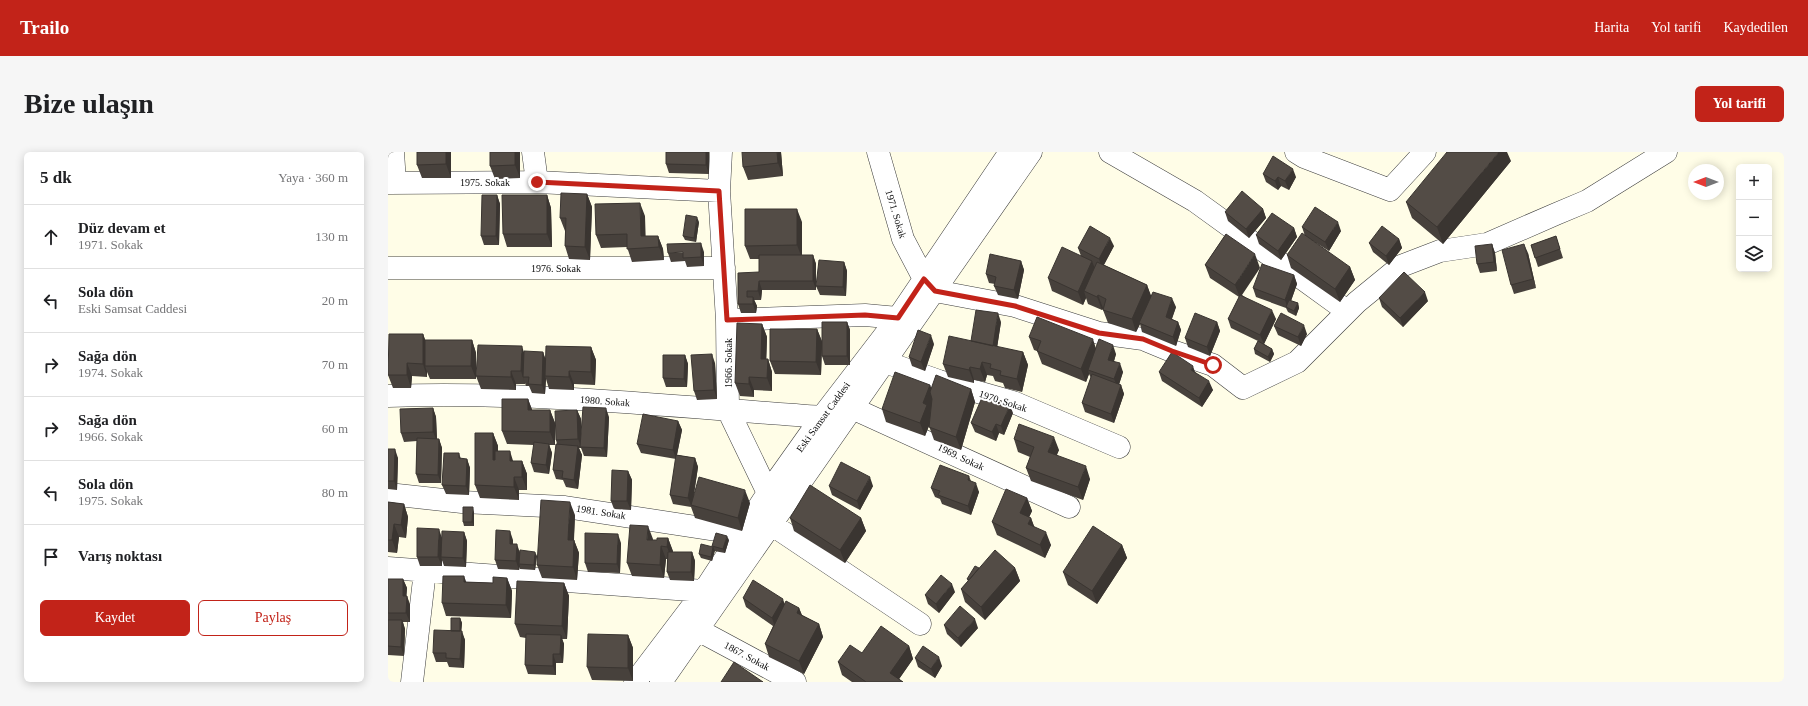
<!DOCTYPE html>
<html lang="tr">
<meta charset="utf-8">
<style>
body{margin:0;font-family:"Times New Roman",serif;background:#f6f6f6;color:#202124}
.controls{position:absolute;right:12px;top:12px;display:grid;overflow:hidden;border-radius:6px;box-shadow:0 2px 10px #0003}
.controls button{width:36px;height:36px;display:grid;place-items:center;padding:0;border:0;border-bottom:1px solid #e0e0e0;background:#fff;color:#202124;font:20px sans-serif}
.compass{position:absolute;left:1300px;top:12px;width:36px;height:36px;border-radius:50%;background:#fff;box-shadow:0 2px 10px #0003;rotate:270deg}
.stop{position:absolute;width:12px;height:12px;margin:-9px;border:3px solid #c22319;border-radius:50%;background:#fff}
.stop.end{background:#c22319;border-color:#fff;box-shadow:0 1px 4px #0008}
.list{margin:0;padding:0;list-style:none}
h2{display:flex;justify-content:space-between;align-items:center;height:52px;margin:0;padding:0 16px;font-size:17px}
h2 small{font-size:13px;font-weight:400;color:#757577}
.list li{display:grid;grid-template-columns:26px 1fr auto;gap:12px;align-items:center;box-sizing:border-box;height:64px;padding:0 16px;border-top:1px solid #e0e0e0}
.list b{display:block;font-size:15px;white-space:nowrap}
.list p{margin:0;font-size:13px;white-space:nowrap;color:#757577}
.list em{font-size:13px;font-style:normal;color:#757577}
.actions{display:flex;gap:8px;padding:12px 16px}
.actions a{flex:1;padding:9px 0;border:1px solid #c22319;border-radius:6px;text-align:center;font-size:14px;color:#c22319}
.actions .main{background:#c22319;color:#fff}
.icon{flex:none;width:22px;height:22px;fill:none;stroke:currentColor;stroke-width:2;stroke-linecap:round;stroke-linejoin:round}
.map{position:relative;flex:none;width:1396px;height:530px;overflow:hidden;border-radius:6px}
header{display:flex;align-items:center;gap:24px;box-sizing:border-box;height:56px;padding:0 20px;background:#c22319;color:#fff}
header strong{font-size:19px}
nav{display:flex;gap:22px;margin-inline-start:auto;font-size:14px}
.intro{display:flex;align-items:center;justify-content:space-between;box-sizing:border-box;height:96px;padding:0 24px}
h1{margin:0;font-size:28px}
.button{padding:10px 18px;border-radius:6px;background:#c22319;color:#fff;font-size:14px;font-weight:700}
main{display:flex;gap:24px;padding:0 24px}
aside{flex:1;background:#fff;border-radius:6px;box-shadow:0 2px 10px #0003}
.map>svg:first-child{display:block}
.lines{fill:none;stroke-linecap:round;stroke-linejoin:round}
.minor-casing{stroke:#3d3d3d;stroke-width:23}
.minor{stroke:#fff;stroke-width:22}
.wall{fill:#47413c}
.shaded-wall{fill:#3a3531}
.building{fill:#534c46;stroke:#3a3531}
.route{stroke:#c22319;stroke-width:5}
.labels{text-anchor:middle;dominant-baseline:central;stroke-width:4;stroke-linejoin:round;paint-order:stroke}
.street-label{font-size:10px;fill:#0a0a0a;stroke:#fff}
</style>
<header>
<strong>Trailo</strong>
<nav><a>Harita</a><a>Yol tarifi</a><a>Kaydedilen</a></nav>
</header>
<div class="intro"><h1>Bize ulaşın</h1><a class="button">Yol tarifi</a></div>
<main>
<aside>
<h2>5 dk<small>Yaya · 360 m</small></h2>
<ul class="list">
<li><svg class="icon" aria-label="ahead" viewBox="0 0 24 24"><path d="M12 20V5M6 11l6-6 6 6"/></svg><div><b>Düz devam et</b><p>1971. Sokak</p></div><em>130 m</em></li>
<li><svg class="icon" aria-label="left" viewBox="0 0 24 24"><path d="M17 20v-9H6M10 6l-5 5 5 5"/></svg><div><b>Sola dön</b><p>Eski Samsat Caddesi</p></div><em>20 m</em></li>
<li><svg class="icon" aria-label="right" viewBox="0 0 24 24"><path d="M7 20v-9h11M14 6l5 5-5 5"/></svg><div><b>Sağa dön</b><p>1974. Sokak</p></div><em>70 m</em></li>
<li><svg class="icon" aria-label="right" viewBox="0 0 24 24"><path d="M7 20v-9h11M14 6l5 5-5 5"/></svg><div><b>Sağa dön</b><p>1966. Sokak</p></div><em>60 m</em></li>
<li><svg class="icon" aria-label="left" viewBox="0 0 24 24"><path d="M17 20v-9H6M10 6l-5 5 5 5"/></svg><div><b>Sola dön</b><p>1975. Sokak</p></div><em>80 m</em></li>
<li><svg class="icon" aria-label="arrive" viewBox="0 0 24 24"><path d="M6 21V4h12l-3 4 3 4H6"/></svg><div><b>Varış noktası</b></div></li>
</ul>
<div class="actions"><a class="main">Kaydet</a><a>Paylaş</a></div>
</aside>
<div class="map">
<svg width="1396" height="530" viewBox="0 0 1396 530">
<rect width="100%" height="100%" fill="#fffde7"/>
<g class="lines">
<g class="minor-casing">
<path id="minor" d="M5,0L7,30
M145,0L149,30
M333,0L331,39L339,168L340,258L380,341
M490,0L515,87L536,127L547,139L627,154L711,181L755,187L784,199L825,213L855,236L909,210L969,150L1013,114L1052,99L1099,92L1168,62L1199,49L1278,0
M722,0L807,49L959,159
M908,0L916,5L1002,38L1037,0
M0,31L149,30L331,39
M0,116H336
M339,168L477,163L510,166
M497,210L551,229L625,250L731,295
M0,244C145,239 290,255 434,265
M464,256L681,355
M0,342L74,350L177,355L354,382
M383,372L532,472
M0,416L316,439
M310,478L407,530
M24,530L37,419
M247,530L316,439L380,341L434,265L510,166L622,0
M273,530L643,0"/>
</g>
<use href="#minor" class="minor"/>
</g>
<path class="wall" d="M29,0H63V26H34L29,13Z
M102,0H132V26L107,27L102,14Z
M321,0V22L281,21L278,12Z
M393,0L395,24L360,28L355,15Z
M1123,9L1055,92L1024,66L1018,50Z
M875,22L908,25L901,38L893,34L890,38L878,30Z
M199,42L204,55L202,108L181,107L177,94V79L172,66Z
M109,43L112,52L111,93H96L93,84Z
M159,43L163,56L164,95H119L115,82Z
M875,57L878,66L861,86L840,69L837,60Z
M257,64V84H270L275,97L276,108L244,110L239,95L213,96L208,83Z
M311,70L308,90L297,88L295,84Z
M414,70V103H425L428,112V138H374L373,148H366L369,154L368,161H353L350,152L371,120V107H362L357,94Z
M914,75L953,79L941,99L917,84Z
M906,76L909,85L893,108L871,92L868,83Z
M838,82L854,143L888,167L876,192L884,197L886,202L882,210L867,202L866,197L870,189L843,176L840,167L851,145L822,126L817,113Z
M1168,84L1175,106L1150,115L1143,93Z
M1011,87L1014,96L1001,113L985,100L981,91Z
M1104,92L1107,101L1109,119L1092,121L1089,112Z
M726,94L716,113L759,133L763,145L788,155L784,167L790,170L793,178L788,194L754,180L752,172L748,180L720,171L715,158V157L714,158L700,152L698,146L695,153L664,139L660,126L693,104L690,96Z
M316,100V114L299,115L297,109L283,110L280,101Z
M1140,101L1148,136L1126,142L1123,133Z
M899,103L962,115L967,128L952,150L903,116Z
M633,109L636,118L630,147L610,143L606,134L607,132L601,131L598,122Z
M456,110L459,119L458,144L432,143L428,134Z
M906,123L909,132L903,149L910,151L911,156L908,164L900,160L898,156L868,145L865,136Z
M991,146L1040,149L1015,175L994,155Z
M459,170L462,178V213H437L434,204V196L433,223L387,222L382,209L429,177L434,189Z
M613,170L609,195L635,200L640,213L634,240L617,236L615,231L607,229L605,224L599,223L597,230L586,228V231L560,225L555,212L583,189Z
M829,170L832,179L822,204L800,195L797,186Z
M374,172L379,185L378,207H380L384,220V239L366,238V245L352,244L347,231Z
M886,174L919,182L913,194L890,183Z
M35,182L37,188H84L88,201V227H42L39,220V225L24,224L23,236H5L0,223Z
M641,185L708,196L728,202L726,209L735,220L731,232L733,233L736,242L726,271L697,260L694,251L703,226L701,222L698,230L654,212L649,199L646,198Z
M546,192L537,219L524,214L521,205Z
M203,195L208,208L207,233L186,232V238L161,237L158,227L157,242L144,241L141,234H138L137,231V232H128V238L93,237L88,224L136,200H155L157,206Z
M297,203L300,212L299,235H278L275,226Z
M327,211L329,247L309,248L306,239Z
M771,220H807L825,238L814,255L774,229Z
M542,233L543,236L583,237L587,250L573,298L546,288L541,274L537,284L498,270L494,257Z
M140,247L144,258H162L167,271V293H161L164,301L161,322L146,320L143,311L146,293L119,292L114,279Z
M45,256L48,265L49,287H51L54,296L53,331H31L28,322L29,289L16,290L13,281Z
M189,258L193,267V283L221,265L219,305L196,304L193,296H191L194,303L190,337L178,335L175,328L168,327L165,318L169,292L168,288Z
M625,261L616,283L611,281L608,289L587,280L583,271Z
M290,269L294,278L289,303L307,306L310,315L306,343L362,351L354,379L307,366L303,355L285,352L282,343L288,307L253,301L249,292Z
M105,281L110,294V299L125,309H134L139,322V338H131V348L92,346L87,333Z
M626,287L671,298L668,303L702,327L695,348L643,329L638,316L642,305L630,300Z
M0,297L10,306L9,338L0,337Z
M71,301L73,307H79L82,316L81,343L58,342L54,333Z
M240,319L244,328L243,358L226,357L223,349Z
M581,324L583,329L591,340L583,363L554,352L552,347L547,345L543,336Z
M441,334H485L472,358L444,343Z
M639,346L644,359L641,365L643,366L646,375L663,393L657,406L609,383L604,370Z
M0,350L16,352L20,365L18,386L11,385L9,401L0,400Z
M86,360V374H76L75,370Z
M187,363L186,388L191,401L189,428L154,426L149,413Z
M402,366H473L478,379L457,411L406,379Z
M76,380L79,389L78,415L56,414L54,408V414H32L29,405L54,385Z
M280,386L285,400H304L307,409L306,429L282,428L279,420V407H278L276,426L244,424L239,411L265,387L264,388H269Z
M125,388V392L132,400L149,404L147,418L132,417V414L131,418L110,417L107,408Z
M341,388L337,401L326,399L324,409L313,406L311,402L325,394H324Z
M233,391L232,421L200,420L197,411Z
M734,393L739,406L709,452L680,433L675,420Z
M591,416H627L632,429L597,468L577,450L573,437L580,429L579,427Z
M119,426L124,439L123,466L58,464L54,451L79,430L105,431Z
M0,427H15L19,436L18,444H19L22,453V470H15L17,477L16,504L0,503Z
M176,431L181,444L179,487H174L176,492L175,511H168V523L140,522L137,513L138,486L132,485L127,472Z
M567,440L551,461L540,452L537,443Z
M355,446L397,452L411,456L414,463L431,472L435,485L416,522L381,505L377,492L385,474L358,455Z
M72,466L74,471L73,479L77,488L76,516L61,515L59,510H48L45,501Z
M556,473L590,476L573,495L559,482Z
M240,483L245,496V529L204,528L199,515Z
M521,494L525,507L511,527L515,530H464L454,523L450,510L474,501Z
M527,506L554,514L547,526L530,515Z"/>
<path class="shaded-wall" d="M58,0H63V26L58,12Z
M127,0H132V26L127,13Z
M318,0H321V22L318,13Z
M389,0H393L395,24L390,11Z
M1111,0H1119L1123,9L1055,92L1049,75Z
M905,17L908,25L901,38L897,29Z
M890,25L893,34L890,38L887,29Z
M199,42L204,55L202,108L197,95Z
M109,43L112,52L111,93L108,84Z
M159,43L163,56L164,95L159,82Z
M252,51L257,64L258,96L253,84Z
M409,57L414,70V106L409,93Z
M875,57L878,66L861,86L858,77Z
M309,65L311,70L308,90L306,86Z
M950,70L953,79L941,99L937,90Z
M906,76L909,85L893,108L890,99Z
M270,84L275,97L276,108L271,95Z
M722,86L726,94L714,116L711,107Z
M1011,87L1014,96L1001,113L998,104Z
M313,91L316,100V114L313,105Z
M1104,92L1107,101L1109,119L1106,110Z
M1136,92L1140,101L1148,136L1145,127Z
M867,102L872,116L852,146L847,133Z
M425,103L428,112V138L425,129Z
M633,109L636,118L630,147L626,138Z
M704,109L709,122L696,139L698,146L695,153L690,140Z
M456,110L459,119L458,144L455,135Z
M962,115L967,128L952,150L947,137Z
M906,123L909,132L900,157L897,148Z
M371,129L374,138L373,148L370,139Z
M759,133L764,146L751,171L752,172L748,180L744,167Z
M1037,140L1040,149L1015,175L1012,166Z
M710,143L715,156L714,158L709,145Z
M365,145L369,154L368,161L365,152Z
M784,146L788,155L781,174L778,165Z
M910,151L911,156L908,164L906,159Z
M884,158L888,167L876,192L872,183Z
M610,161L613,170L608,203L605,194Z
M459,170L462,178V213L459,204Z
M790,170L793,178L788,194L785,185Z
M829,170L832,179L822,204L819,195Z
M374,172L379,185L378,220L373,207Z
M916,173L919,182L913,194L910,185Z
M429,177L434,190L433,223L428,210Z
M35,182L40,195L37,214L39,220V225L35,212Z
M543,183L546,192L537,219L533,210Z
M705,187L709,200L700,218L701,222L698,230L693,217Z
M84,188L88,201V227L83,214Z
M725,193L728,202L724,216L720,208Z
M134,194L138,207L135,225L137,232L133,219Z
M203,195L208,208L207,233L203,220Z
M884,197L886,202L882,210L880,205Z
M155,200L158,209L157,224L158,227L157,242L154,233Z
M635,200L640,213L634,240L629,227Z
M324,202L327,211L329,247L326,238Z
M297,203L300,212L299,235L296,227Z
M380,207L384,220V239L379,226Z
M594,210L599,223L597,230L592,217Z
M19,211L24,224L23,236L19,223Z
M732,211L735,220L730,236L726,227Z
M805,214L808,223L803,218Z
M582,215L586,228V231L581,218Z
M123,219L128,232V238L123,225Z
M181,219L186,232V238L181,225Z
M361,225L366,238V245L361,232Z
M821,229L825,238L814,255L811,246Z
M542,233L547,246L542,260L544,266L537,284L532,271L535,251Z
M733,233L736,242L726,271L723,262Z
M583,237L587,250L573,298L568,285Z
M140,247L145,260L140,258Z
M622,253L625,261L616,283L613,274Z
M45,256L48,265L49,289L45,280Z
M218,256L221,265L219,305L216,296Z
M162,258L167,271V293L162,280Z
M189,258L193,267L194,296L190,287Z
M290,269L294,278L288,307L285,298Z
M608,272L611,281L608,289L604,280Z
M105,281L110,294L109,321L105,308Z
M666,285L671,298L665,313L660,300Z
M51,287L54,296L53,331L50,323Z
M161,292L164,301L161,322L158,313Z
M190,294L194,303L190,337L186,328Z
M7,297L10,306L9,338L6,329Z
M122,299L126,312L122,309Z
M307,306L310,315L304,353H303L300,346Z
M79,307L82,316L81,343L78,334Z
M134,309L139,322V338L134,325Z
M698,314L702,327L695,348L690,335Z
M240,319L244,328L243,358L239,349Z
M126,325L131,338V348L126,335Z
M482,325L485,334L472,358L469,349Z
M588,331L591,340L583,363L580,354Z
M357,338L362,351L354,379L350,366Z
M639,346L644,359L637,374L632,361Z
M182,350L187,363L185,401L180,388Z
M16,352L20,365L18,386L13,373Z
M85,355L86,360V374L84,370Z
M473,366L478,379L457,411L452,398Z
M643,366L648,379L640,372Z
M6,372L11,385L9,401L4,388Z
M260,374L265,387L264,401L259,388Z
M51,377L54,386L53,405L54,408V414L50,405Z
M122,379L125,388V401L122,392Z
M76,380L79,389L78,415L75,406Z
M658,380L663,393L657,406L652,393Z
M230,382L233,391L232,421L229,412Z
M339,384L341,388L337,401L335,397Z
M280,386L285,399L284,408L279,395Z
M186,388L191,401L189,428L185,415Z
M129,392L132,401L131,412L132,414L131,418L128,409Z
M734,393L739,406L709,452L704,439Z
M273,394L278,407L276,426L272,413Z
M325,395L327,399L324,409L323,405Z
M147,400L149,404L147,418L146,413Z
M304,400L307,409L306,429L303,420Z
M627,416L632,429L597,468L593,455Z
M76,424L81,437L76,430Z
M119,426L124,439L123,466L118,453Z
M15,427L19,436L18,453L15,444Z
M176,431L181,444L179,487L174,474Z
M564,432L567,440L551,461L548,452Z
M19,444L22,453V470L18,461Z
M395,447L398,456L387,475L384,466Z
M411,456L416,469L409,461Z
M72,466L74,471L73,484L72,480Z
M587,467L590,476L573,495L570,486Z
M14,468L17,477L16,504L13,495Z
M431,472L435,485L416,522L411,509Z
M74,479L77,488L76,516L72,507Z
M173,483L176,492L175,511L172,502Z
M240,483L245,496V529L240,516Z
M521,494L525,507L509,530L502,521Z
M165,502L168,511V523L165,514Z
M551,505L554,514L547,526L543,517Z"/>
<path class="building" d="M29,0H58V12L29,13Z
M102,0H127V13L102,14Z
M278,0H318V13L278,12Z
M354,0H389L390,11L355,15Z
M1059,0H1111L1049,75L1018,50Z
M885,4L905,17L897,29L890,25L887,29L875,22Z
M854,39L875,57L858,77L837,60Z
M173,41L199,42L197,95L177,94L178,66H172Z
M94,43H109L108,84H93Z
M114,43H159V82H115Z
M252,51L253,84H270L271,95L239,97V82L208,83L207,52Z
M927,55L950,70L937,90L914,75Z
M357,57H409V93L357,94Z
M884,61L906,76L890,99L868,83Z
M298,63L309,65L306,86L295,84Z
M702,74L722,86L711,107L690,96Z
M994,74L1011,87L998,104L981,91Z
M914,81L962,115L947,137L899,103Z
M838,82L867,102L847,133L817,113Z
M1168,84L1172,97L1147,106L1143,93Z
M313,91V105L295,106V100L280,101L279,92Z
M1104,92L1106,110L1089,112L1087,94Z
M1136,92L1145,127L1123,133L1114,98Z
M674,95L704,109L690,140L660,126Z
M602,102L633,109L626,138L606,134L608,125L598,122Z
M371,103H425V129H371L370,139H359V145H365V152H350V121L371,120Z
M431,108L456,110L455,135L428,134Z
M709,110L759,133L744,167L715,158L718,147L710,143L709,145L696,139Z
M874,112L906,123L897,148L865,136Z
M1016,120L1037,140L1012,166L991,146Z
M765,140L784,146L778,165L790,170L785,185L751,171Z
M852,143L884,158L872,183L840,167Z
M901,148L910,151L906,159L898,155Z
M588,158L610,161L605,194L583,189Z
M807,161L829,170L819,195L797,186Z
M893,161L916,173L910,185L886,174Z
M649,165L705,187L693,217L649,199L653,189L641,185Z
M434,170H459V204H434Z
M349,171L374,172L373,207H380L379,226L361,225V232L347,231Z
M382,177H429L428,210L382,209Z
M530,178L543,183L533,210L521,205Z
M1,182H35V212L19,211V223H0Z
M561,184L635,200L629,227L612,223L613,219L602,216L603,212L594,210L592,217L582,215L581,218L555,212Z
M711,187L725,193L720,208L732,211L726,227L700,218Z
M37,188H84L83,214H37Z
M870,189L884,197L880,205L866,197Z
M90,193L134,194L133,219H123V225L88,224Z
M158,194L203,195V220L181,219V225L157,224Z
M136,199L155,200L154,233L140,232L141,225H135Z
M784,200L805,214L803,218L821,229L811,246L771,220Z
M324,202L326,238L306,239L303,203Z
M275,203H297L296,227L275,226Z
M507,220L542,233L535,251L539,253L532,271L494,257Z
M704,222L733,233L723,262L694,251Z
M548,223L583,237L568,285L541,275L544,247L542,240Z
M596,241L622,253L613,274L608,272L604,280L583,271Z
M114,247H140V258H162V280L114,279Z
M195,255L218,256L216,296L192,295Z
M45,256V280L13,281L12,257Z
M189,258L190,287L168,288L167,259Z
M255,262L290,269L285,298L249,292Z
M631,272L666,285L660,300L698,314L690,335L638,316L646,295L626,287Z
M87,281H105V308H107V299H122V309H134V325H126V335L87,333Z
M29,286L51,287L50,323L28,322Z
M146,290L161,292L158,313L143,311Z
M168,292L190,294L186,328L174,326L175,319L165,318Z
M0,297H7L6,329H0Z
M56,301H71V306L79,307L78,334L54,333Z
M288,303L307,306L300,346L282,343Z
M453,310L482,325L469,349L441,334Z
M552,313L581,324L580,328L588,331L580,354L550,343L552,339L543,336Z
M224,318L240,319L239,349H223Z
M311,325L357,338L350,366L303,353Z
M422,333L473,366L452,398L402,366Z
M618,337L639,346L632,361L643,366L640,372L658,380L652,393L604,370Z
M153,348L182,350L180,388H186L185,415L149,413Z
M0,350L16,352L13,373L6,372L4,388H0Z
M75,355H85L84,370H75Z
M242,373L260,374L259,388H269V386H280L279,395L273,394L272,413L239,411Z
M705,374L734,393L704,439L675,420Z
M29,376L51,377L50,405H29Z
M108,378L122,379V392H129L128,409L107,408Z
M54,379L76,380L75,406L53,405Z
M197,381L230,382L229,412L197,411Z
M328,381L339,384L335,397L324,394Z
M313,392L325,395L323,405L311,402Z
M132,398L147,400L146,413L131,412Z
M607,398L627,416L593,455L573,437Z
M280,400H304L303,420H279Z
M587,414L591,416L581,428L579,427Z
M553,423L564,432L548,452L537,443Z
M55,424H76V430L105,431V425L119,426L118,453L54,451Z
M0,427H15V444H19L18,461H0Z
M365,428L395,447L384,466L355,446Z
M129,429L176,431L174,474L127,472Z
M398,449L411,456L409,461L431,472L411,509L377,492Z
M572,454L587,467L570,486L556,473Z
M63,466H72V479H63Z
M0,468H14L13,495L0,494Z
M493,474L521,494L502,521L515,530H478L450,510L462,493L474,501Z
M46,478L74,479L72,507L58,506V501H45Z
M138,482L173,483L172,502H165V514L137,513Z
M200,482L240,483V516L199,515Z
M535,494L551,505L543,517L527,506Z
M346,510L375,530H333Z"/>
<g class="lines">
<path class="route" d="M149,30L331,39L339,168L477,163L510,166L536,127L547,139L627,154L711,181L755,187L784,199L825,213"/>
</g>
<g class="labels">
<g class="street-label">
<text x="97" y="30">1975. Sokak</text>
<text transform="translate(508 62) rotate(73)">1971. Sokak</text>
<text x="168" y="116">1976. Sokak</text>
<text transform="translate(340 211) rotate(-90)">1966. Sokak</text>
<text transform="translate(217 249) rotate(4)">1980. Sokak</text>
<text transform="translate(615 249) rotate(18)">1970. Sokak</text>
<text transform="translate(435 265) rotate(-54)">Eski Samsat Caddesi</text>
<text transform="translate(573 305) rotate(25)">1969. Sokak</text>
<text transform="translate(213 360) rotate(9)">1981. Sokak</text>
<text transform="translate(359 504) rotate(28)">1867. Sokak</text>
</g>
</g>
</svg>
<div class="controls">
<button>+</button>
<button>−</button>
<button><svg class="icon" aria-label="layers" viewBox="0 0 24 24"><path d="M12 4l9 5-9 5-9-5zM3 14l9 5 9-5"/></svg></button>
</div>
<svg class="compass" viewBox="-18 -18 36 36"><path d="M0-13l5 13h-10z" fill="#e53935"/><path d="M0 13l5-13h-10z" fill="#757577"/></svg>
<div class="stop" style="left:825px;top:213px"></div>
<div class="stop end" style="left:149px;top:30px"></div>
</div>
</main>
